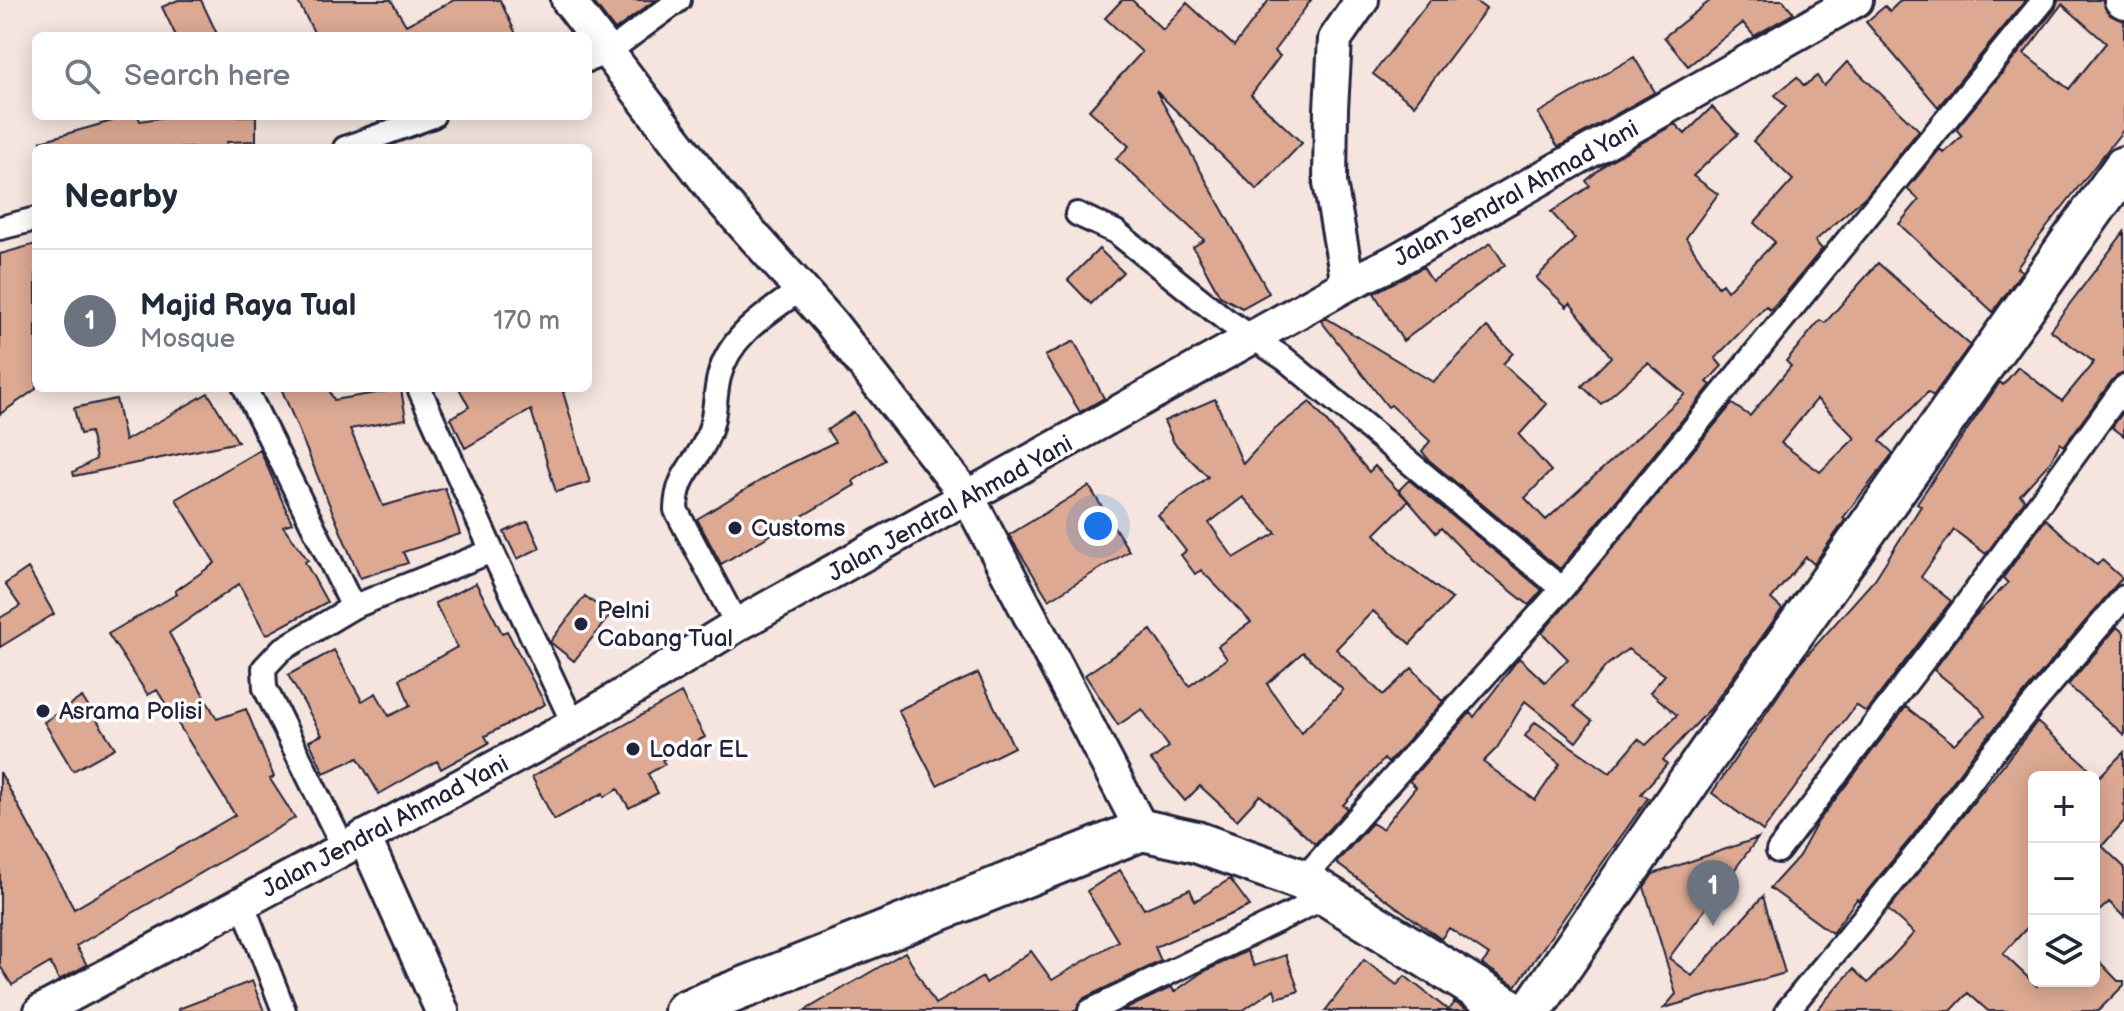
<!DOCTYPE html>
<meta charset="utf-8">
<style>
body{margin:0;font-family:"Balsamiq Sans",sans-serif;background:#f2f2f3;color:#1f2937}
.controls{position:absolute;right:24px;bottom:24px;display:grid;overflow:hidden;border-radius:12px;box-shadow:0 4px 20px #0003}
.controls button{width:72px;height:72px;display:grid;place-items:center;padding:0;border:0;border-bottom:2px solid #e0e1e3;background:#fff;color:#1f2937;font:40px sans-serif}
.you{position:absolute;left:1098px;top:526px;width:28px;height:28px;margin:-20px;border:6px solid #fff;border-radius:50%;background:#1a73e8;box-shadow:0 0 0 12px #1a73e833}
.badge{display:grid;place-items:center;width:52px;height:52px;border-radius:50%;background:#22223b;color:#fff;font-size:26px;font-weight:700}
.pin{position:absolute;translate:-50% -66px;filter:drop-shadow(0 2px 4px #0008)}
.pin::after{content:'';position:absolute;top:42px;width:28px;height:24px;background:inherit;clip-path:polygon(0 0,100% 0,50% 100%)}
.list{margin:0;padding:0;list-style:none}
h2{display:flex;justify-content:space-between;align-items:center;height:104px;margin:0;padding:0 32px;font-size:34px}
h2 small{font-size:26px;font-weight:400;color:#747a83}
.list li{display:grid;grid-template-columns:52px 1fr auto;gap:24px;align-items:center;box-sizing:border-box;height:144px;padding:0 32px;border-top:2px solid #e0e1e3}
.list b{display:block;font-size:30px;white-space:nowrap}
.list p{margin:0;font-size:26px;white-space:nowrap;color:#747a83}
.list em{font-size:26px;font-style:normal;color:#747a83}
.icon{flex:none;width:44px;height:44px;fill:none;stroke:currentColor;stroke-width:2;stroke-linecap:round;stroke-linejoin:round}
.map{position:relative;flex:none;width:2124px;height:1011px;overflow:hidden}
.search{position:absolute;background:#fff;box-shadow:0 4px 20px #0003;left:32px;top:32px;width:560px;height:88px;display:flex;align-items:center;gap:20px;box-sizing:border-box;padding:0 28px;border-radius:12px;color:#747a83;font-size:30px}
.panel{position:absolute;background:#fff;box-shadow:0 4px 20px #0003;left:32px;top:144px;width:560px;height:248px;border-radius:12px}
.map>svg:first-child{display:block}
</style>
<div class="map">
<svg width="2124" height="1011" viewBox="0 0 2124 1011">
<rect width="100%" height="100%" fill="#f5e5de"/>
<filter id="ink" filterUnits="userSpaceOnUse"><feTurbulence type="fractalNoise" baseFrequency=".0125" numOctaves="2"/><feDisplacementMap in="SourceGraphic" scale="16" xChannelSelector="R" yChannelSelector="G"/><feConvolveMatrix kernelMatrix="1 2 1 2 8 2 1 2 1" color-interpolation-filters="sRGB"/></filter>
<g filter="url(#ink)">
<path fill="#dda992" stroke="#22223b" stroke-width="2" fill-rule="evenodd" d="M 178,0 L 201,0 L 218,36 L 176,36 L 162,7 Z
M 297,0 L 391,0 L 406,25 L 454,0 L 500,0 L 517,36 L 316,36 Z
M 592,0 L 655,0 L 615,30 Z
M 1122,0 L 1132,0 L 1163,30 L 1187,3 L 1234,46 L 1269,0 L 1311,0 L 1274,51 L 1280,56 L 1251,95 L 1302,143 L 1257,190 L 1156,91 L 1269,293 L 1242,308 L 1220,296 L 1193,247 L 1204,240 L 1116,159 L 1129,146 L 1089,110 L 1142,52 L 1105,18 Z
M 1430,0 L 1474,0 L 1486,9 L 1414,105 L 1373,74 Z
M 1711,0 L 1783,0 L 1794,13 L 1754,36 L 1743,23 L 1688,66 L 1664,37 Z
M 1901,0 L 2026,0 L 1938,107 L 1866,22 L 1885,6 L 1890,11 Z
M 2058,0 L 2102,0 L 2110,15 L 2124,21 L 2124,129 L 2036,241 L 2017,268 L 2022,271 L 1993,312 L 1899,224 L 1919,200 L 1907,189 L 1940,149 L 1944,153 L 1962,136 L 1956,129 L 2055,9 ZM 2062,4 L 2106,43 L 2069,89 L 2024,54 Z
M 1634,57 L 1655,92 L 1558,147 L 1538,113 Z
M 1847,62 L 1919,130 L 1867,195 L 1815,241 L 1822,249 L 1786,293 L 1770,310 L 1766,306 L 1715,358 L 1722,366 L 1707,382 L 1711,385 L 1560,569 L 1429,460 L 1422,451 L 1430,441 L 1391,405 L 1388,407 L 1321,321 L 1326,318 L 1433,382 L 1487,327 L 1513,353 L 1503,364 L 1547,404 L 1519,435 L 1551,471 L 1525,498 L 1546,520 L 1685,394 L 1648,363 L 1601,404 L 1582,386 L 1611,357 L 1570,303 L 1567,307 L 1536,278 L 1575,239 L 1551,212 L 1590,186 L 1586,181 L 1608,162 L 1675,124 L 1685,134 L 1712,107 L 1738,134 L 1693,176 L 1718,194 L 1686,238 L 1718,287 L 1722,284 L 1727,291 L 1775,242 L 1754,223 L 1793,180 L 1753,141 L 1786,107 L 1775,95 L 1797,77 L 1804,86 L 1817,76 L 1824,86 Z
M 111,116 L 138,116 L 140,121 L 173,116 L 256,116 L 256,141 L 227,142 L 227,148 L 42,148 L 41,141 L 112,121 Z
M 2124,232 L 2124,373 L 2113,379 L 2064,446 L 2060,443 L 2051,461 L 2020,495 L 2025,500 L 1986,554 L 1954,530 L 1921,577 L 1951,601 L 1866,712 L 1856,705 L 1763,831 L 1712,793 L 1800,663 L 1875,579 L 1921,506 L 1917,503 L 2000,382 L 2003,385 L 2018,367 L 2062,401 L 2094,362 L 2050,330 Z
M 1491,243 L 1505,265 L 1403,341 L 1374,293 L 1423,267 L 1432,281 Z
M 36,244 L 36,389 L 0,414 L 0,254 Z
M 1099,249 L 1123,272 L 1091,304 L 1068,280 Z
M 1878,263 L 1970,345 L 1933,396 L 1928,392 L 1880,441 L 1893,453 L 1843,518 L 1845,520 L 1814,564 L 1806,557 L 1771,599 L 1782,609 L 1710,709 L 1663,760 L 1667,764 L 1641,794 L 1648,798 L 1516,986 L 1482,964 L 1489,955 L 1449,928 L 1441,939 L 1336,863 L 1372,823 L 1382,829 L 1416,787 L 1409,781 L 1470,713 L 1474,717 L 1519,658 L 1545,682 L 1568,659 L 1542,633 L 1732,404 L 1750,416 L 1791,366 L 1786,361 L 1820,320 L 1825,323 ZM 1817,399 L 1855,438 L 1820,472 L 1781,443 ZM 1628,649 L 1665,675 L 1650,692 L 1677,715 L 1646,745 L 1638,739 L 1610,773 L 1535,722 L 1525,736 L 1560,764 L 1535,800 L 1483,762 L 1497,748 L 1525,701 L 1576,742 L 1592,721 L 1574,706 L 1606,666 Z
M 1074,341 L 1104,398 L 1080,412 L 1045,356 Z
M 281,388 L 328,388 L 334,400 L 401,389 L 406,419 L 350,429 L 383,506 L 445,488 L 460,534 L 403,552 L 408,563 L 360,578 Z
M 459,388 L 571,388 L 563,392 L 590,482 L 556,492 L 531,410 L 465,448 L 451,418 L 469,407 Z
M 208,393 L 238,442 L 74,476 L 73,472 L 96,459 L 90,432 L 80,434 L 74,408 L 116,399 L 125,441 Z
M 1215,399 L 1243,464 L 1275,429 L 1310,402 L 1369,472 L 1375,466 L 1408,501 L 1375,534 L 1394,555 L 1452,599 L 1410,644 L 1373,611 L 1336,649 L 1383,695 L 1412,668 L 1442,701 L 1450,694 L 1388,763 L 1384,759 L 1343,805 L 1348,808 L 1315,844 L 1260,795 L 1237,820 L 1200,786 L 1185,801 L 1151,760 L 1169,747 L 1142,709 L 1118,725 L 1085,675 L 1151,630 L 1189,686 L 1227,659 L 1218,646 L 1251,622 L 1201,570 L 1195,574 L 1181,555 L 1186,551 L 1158,515 L 1208,477 L 1174,443 L 1164,421 ZM 1243,497 L 1276,533 L 1234,558 L 1209,523 ZM 1303,652 L 1343,690 L 1301,733 L 1267,684 Z
M 2124,411 L 2124,436 L 2112,427 Z
M 854,412 L 885,460 L 853,481 L 855,485 L 721,564 L 697,519 L 781,468 L 835,442 L 827,430 Z
M 260,450 L 292,523 L 283,526 L 308,560 L 305,562 L 327,602 L 266,635 L 239,584 L 169,633 L 217,719 L 246,709 L 274,777 L 270,779 L 295,818 L 76,946 L 87,965 L 59,980 L 50,963 L 12,985 L 0,966 L 0,772 L 74,909 L 235,815 L 157,690 L 148,695 L 108,634 L 177,594 L 175,591 L 215,563 L 176,499 Z
M 1409,480 L 1542,590 L 1529,605 L 1472,560 L 1441,528 L 1436,533 L 1399,490 Z
M 1089,486 L 1129,551 L 1049,600 L 1009,535 Z
M 2046,519 L 2097,565 L 2102,560 L 2122,578 L 1977,749 L 1911,838 L 1859,901 L 1857,899 L 1832,933 L 1770,888 L 1799,856 L 1817,823 L 1906,707 L 1954,744 L 1985,716 L 1978,706 L 1934,670 L 1974,617 L 2008,583 L 2003,578 Z
M 528,521 L 540,548 L 517,559 L 504,532 Z
M 28,568 L 54,614 L 0,647 L 0,618 L 20,606 L 5,584 Z
M 476,583 L 502,633 L 507,631 L 545,704 L 485,736 L 489,743 L 441,769 L 437,761 L 379,794 L 358,758 L 324,773 L 309,741 L 322,735 L 288,675 L 334,650 L 362,701 L 376,693 L 389,716 L 410,706 L 400,679 L 457,647 L 435,603 Z
M 585,596 L 610,615 L 574,661 L 550,642 Z
M 2117,627 L 2124,633 L 2124,735 L 2068,685 Z
M 978,673 L 1014,747 L 937,785 L 898,710 Z
M 681,693 L 705,737 L 662,760 L 665,764 L 648,774 L 658,793 L 629,808 L 618,789 L 604,797 L 603,793 L 554,820 L 532,777 Z
M 82,697 L 115,748 L 73,771 L 44,722 Z
M 2037,722 L 2099,777 L 2124,752 L 2124,821 L 2102,846 L 2124,867 L 2124,917 L 2109,902 L 2094,916 L 2094,781 L 2098,777 L 2034,777 L 2034,920 L 2003,954 L 2037,986 L 2042,981 L 2094,981 L 2094,956 L 2118,981 L 2124,981 L 2124,985 L 2098,1011 L 1988,1011 L 1968,993 L 1951,1011 L 1816,1011 L 1853,969 L 1868,983 L 1914,933 L 1888,910 Z
M 1758,838 L 1669,958 L 1692,976 L 1763,896 L 1785,973 L 1664,1008 L 1676,994 L 1644,887 L 1653,874 Z
M 1120,870 L 1144,909 L 1190,889 L 1195,901 L 1230,879 L 1250,906 L 1155,947 L 1161,961 L 1084,998 L 1076,1011 L 804,1011 L 905,952 L 935,1004 L 983,977 L 986,983 L 1031,951 L 1052,980 L 1118,941 L 1087,891 Z
M 1247,951 L 1254,966 L 1286,955 L 1299,991 L 1277,998 L 1274,989 L 1242,1011 L 1122,1011 L 1172,987 L 1174,992 L 1201,973 Z
M 1364,960 L 1397,985 L 1405,976 L 1448,1010 L 1454,1002 L 1469,1011 L 1325,1011 Z
M 252,981 L 264,1011 L 179,1011 L 178,1009 Z"/>
<g fill="none" stroke-linecap="round" stroke-linejoin="round">
<g stroke="#22223b" stroke-width="28">
<path id="street" d="M 588,60 L 607,53 L 679,0
M 345,148 L 433,116
M 1077,214 L 1116,232 L 1226,320 L 1285,359 L 1562,589
M 0,228 L 36,219
M 245,388 L 353,607
M 419,388 L 492,551
M 737,625 L 676,510 C 677,473 694,468 707,438 C 716,419 714,397 719,377 C 729,335 768,313 801,289
M 343,847 L 265,688 L 264,668 L 281,650 L 353,607 L 492,551 L 574,725
M 1778,851 L 1962,610 L 2124,387
M 1302,880 L 1562,589 L 2044,0
M 242,902 L 284,1011
M 1090,1011 L 1328,896
M 1787,1011 L 1922,847 L 1988,758 L 2124,597"/>
</g>
<g stroke="#22223b" stroke-width="38">
<path id="secondary" d="M 568,0 L 718,196 L 831,323 L 969,499 L 1142,830
M 2121,0 L 2124,2
M 1348,284 L 1330,183 L 1331,109 L 1335,39 L 1362,0
M 364,837 L 442,1011
M 41,1011 L 574,725 L 737,625 L 1348,284 L 1392,263 L 1856,0"/>
</g>
<g stroke="#22223b" stroke-width="46">
<path id="highway" d="M 685,1011 L 1142,830 L 1196,842 L 1302,880 L 1513,1011
M 1531,1011 L 1721,735 L 2124,167"/>
</g>
<use href="#street" stroke="#fff" stroke-width="22"/>
<use href="#secondary" stroke="#fff" stroke-width="32"/>
<use href="#highway" stroke="#fff" stroke-width="40"/>
</g>
</g>
<g fill="#22223b" stroke="#fff" stroke-width="3">
<circle cx="735" cy="528" r="8"/>
<circle cx="581" cy="624" r="8"/>
<circle cx="43" cy="711" r="8"/>
<circle cx="633" cy="749" r="8"/>
</g>
<g text-anchor="middle" stroke-width="7" stroke-linejoin="round" paint-order="stroke">
<g font-size="24" fill="#22223b" stroke="#fff">
<text transform="translate(1516 193) rotate(-29)" y="8">Jalan Jendral Ahmad Yani</text>
<text transform="translate(950 508) rotate(-29)" y="8">Jalan Jendral Ahmad Yani</text>
<text transform="translate(385 826) rotate(-28)" y="8">Jalan Jendral Ahmad Yani</text>
</g>
<g font-size="24" fill="#22223b" stroke="#fff" text-anchor="start">
<text x="751" y="536">Customs</text>
<text x="597" y="618">Pelni<tspan x="597" dy="28">Cabang Tual</tspan></text>
<text x="59" y="719">Asrama Polisi</text>
<text x="649" y="757">Lodar EL</text>
</g>
</g>
</svg>
<div class="controls">
<button>+</button>
<button>−</button>
<button><svg class="icon" aria-label="layers" viewBox="0 0 24 24"><path d="M12 4l9 5-9 5-9-5zM3 14l9 5 9-5"/></svg></button>
</div>
<div class="you"></div>
<div class="pin badge" style="left:1713px;top:926px;background:#6b7280">1</div>
<div class="search"><svg class="icon" aria-label="search" viewBox="0 0 24 24"><circle cx="10" cy="10" r="6"/><path d="M15 15l6 6"/></svg>Search here</div>
<section class="panel">
<h2>Nearby<small></small></h2>
<ul class="list">
<li><span class="badge" style="background:#6b7280">1</span><div><b>Majid Raya Tual</b><p>Mosque</p></div><em>170 m</em></li>
</ul>
</section>
</div>
